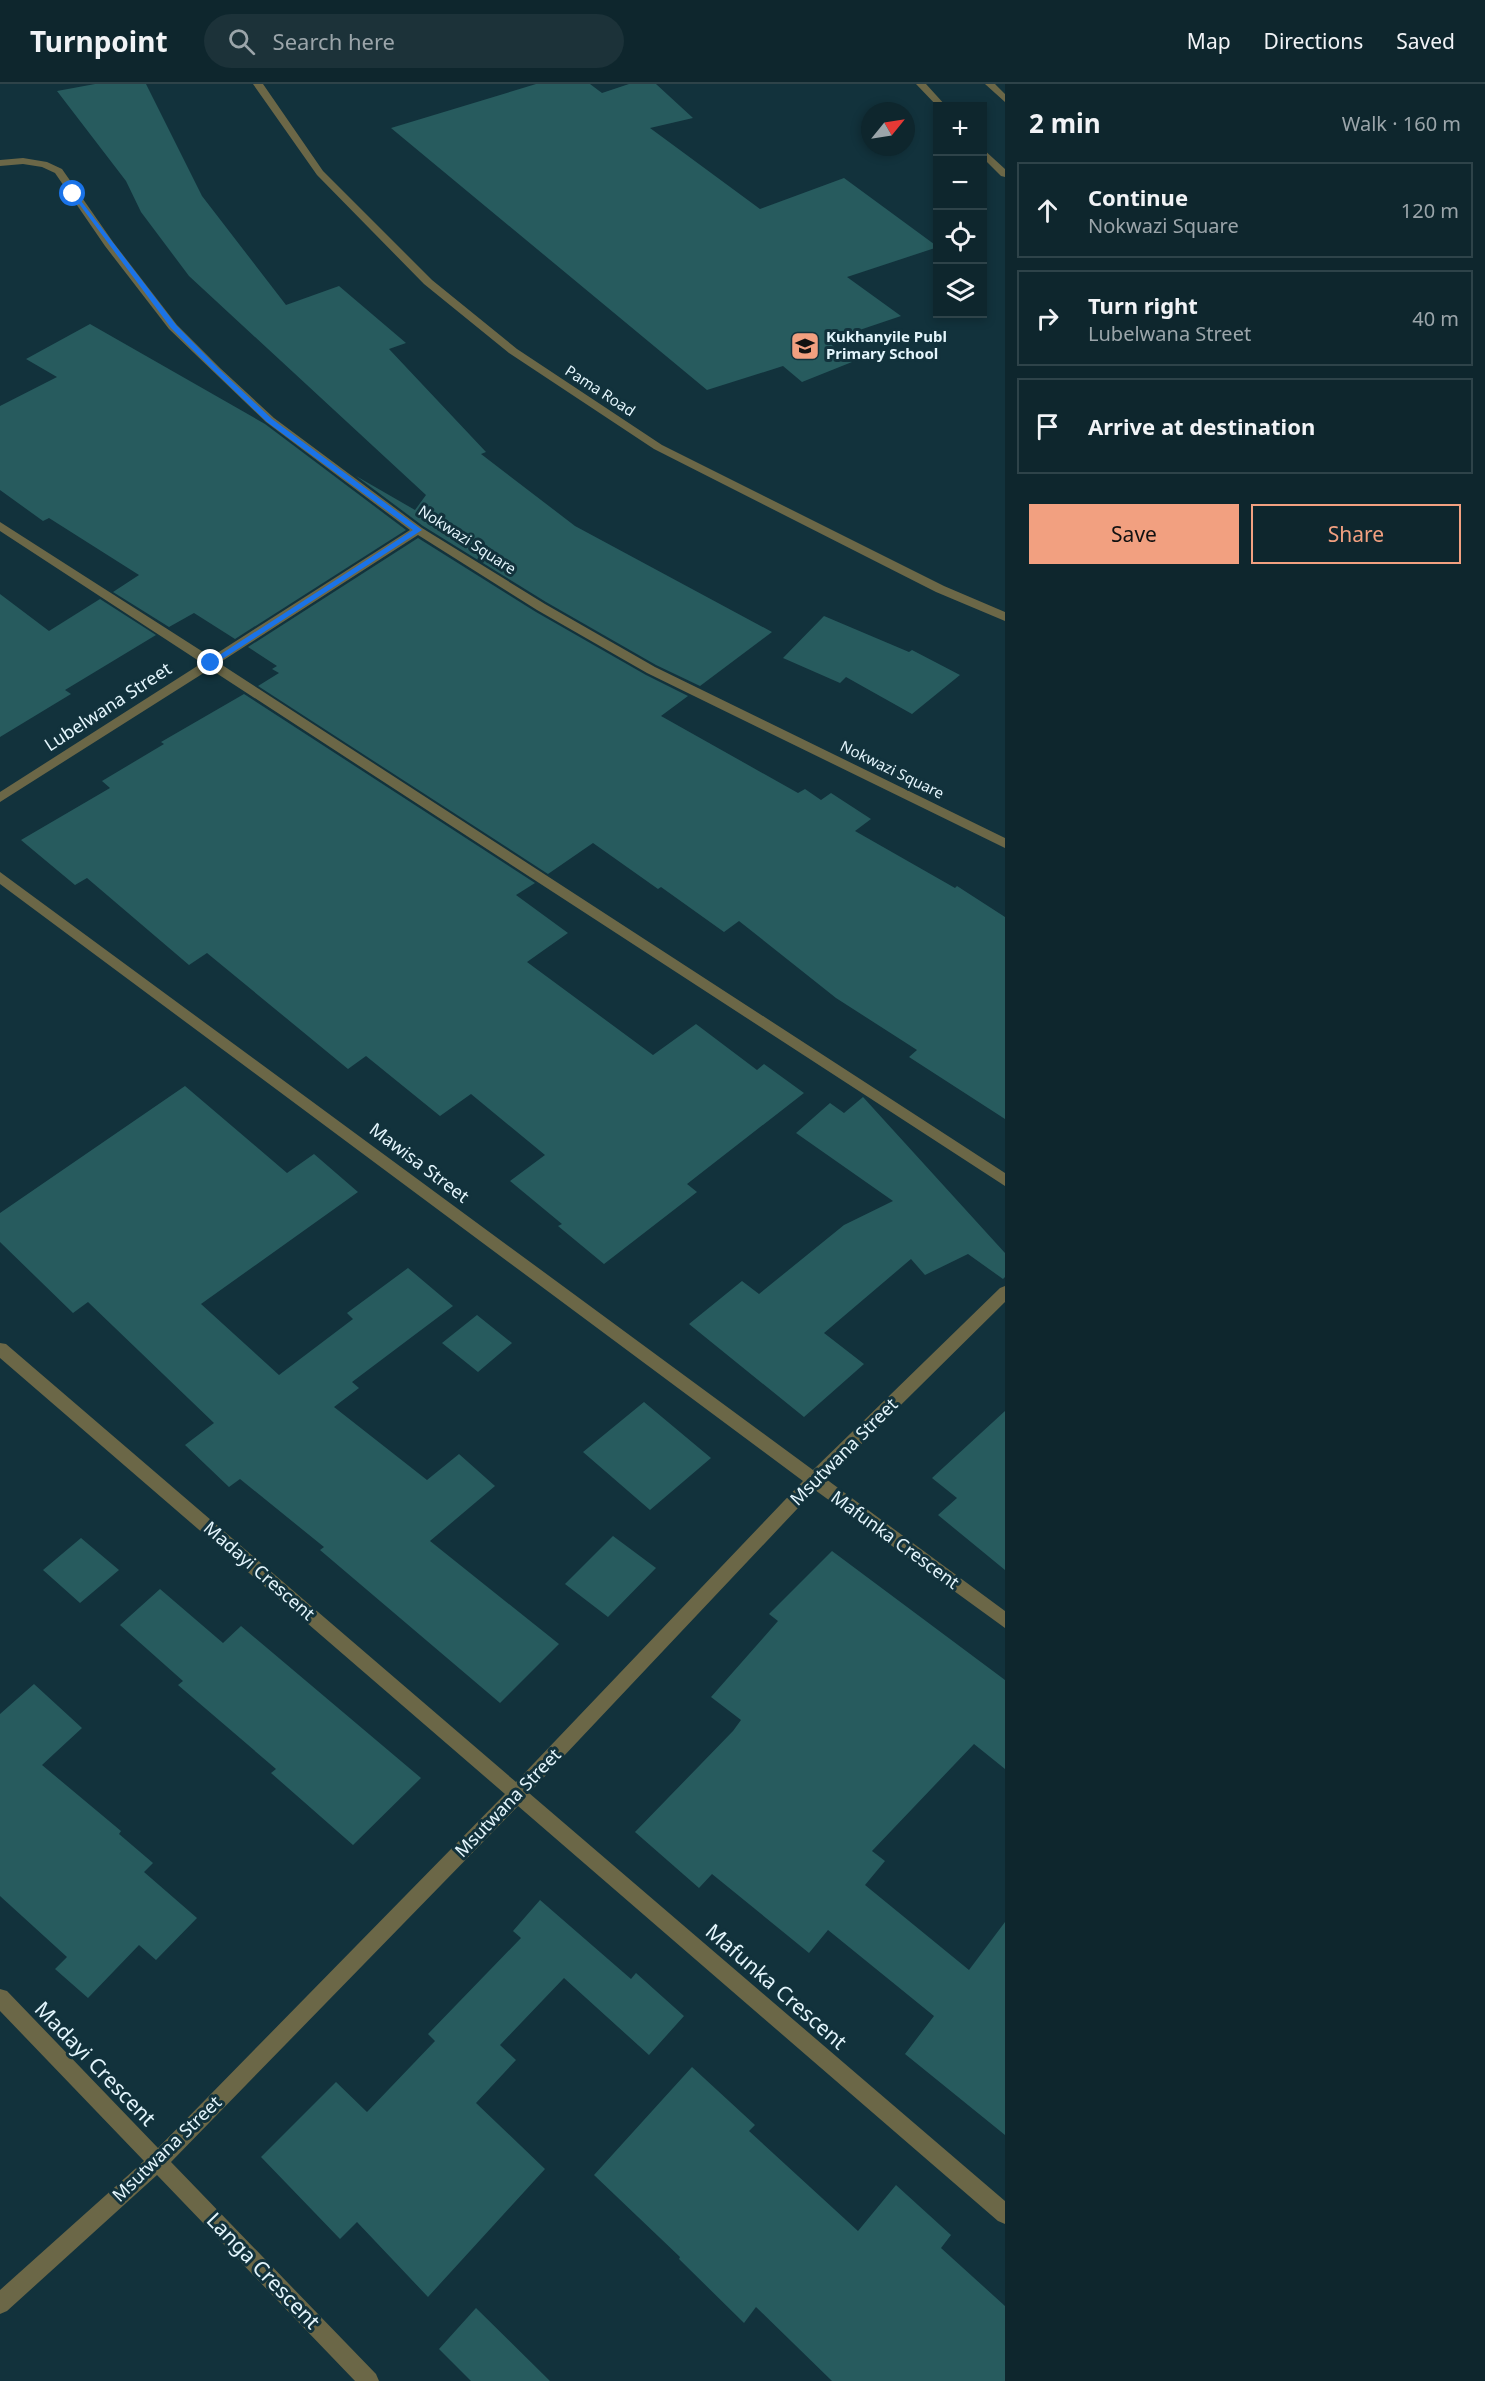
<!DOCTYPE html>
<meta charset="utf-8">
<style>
body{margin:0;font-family:"Noto Sans",sans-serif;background:#1c3239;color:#f1f3f6}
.controls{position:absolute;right:18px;top:18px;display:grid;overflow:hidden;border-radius:0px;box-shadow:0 3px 9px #0003}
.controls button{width:54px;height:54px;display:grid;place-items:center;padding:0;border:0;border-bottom:2px solid #2e4349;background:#0e262d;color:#f1f3f6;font:30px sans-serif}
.compass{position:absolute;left:861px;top:18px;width:54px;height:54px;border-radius:50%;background:#0e262d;box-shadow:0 3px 9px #0003;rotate:60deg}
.stop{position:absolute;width:18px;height:18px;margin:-14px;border:4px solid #1a73e8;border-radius:50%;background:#fff}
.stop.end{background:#1a73e8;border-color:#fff;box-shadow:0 2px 6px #0008}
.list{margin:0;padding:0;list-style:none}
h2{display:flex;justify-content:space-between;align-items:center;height:78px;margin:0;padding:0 24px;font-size:26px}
h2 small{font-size:20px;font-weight:400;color:#9ba5aa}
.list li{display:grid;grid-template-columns:39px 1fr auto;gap:18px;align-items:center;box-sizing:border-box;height:96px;margin:0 12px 12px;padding:0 12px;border:2px solid #2e4349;border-radius:0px}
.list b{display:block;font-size:22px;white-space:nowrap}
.list p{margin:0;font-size:20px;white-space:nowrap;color:#9ba5aa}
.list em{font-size:20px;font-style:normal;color:#9ba5aa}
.actions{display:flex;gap:12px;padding:18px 24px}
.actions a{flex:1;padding:14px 0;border:2px solid #f2a080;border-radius:0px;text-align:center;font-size:21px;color:#f2a080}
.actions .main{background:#f2a080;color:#111}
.icon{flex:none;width:33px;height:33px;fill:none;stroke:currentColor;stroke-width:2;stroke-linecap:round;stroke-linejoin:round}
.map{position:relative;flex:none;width:1005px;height:2297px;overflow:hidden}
header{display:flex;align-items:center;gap:36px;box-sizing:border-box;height:84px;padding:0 30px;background:#0e262d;border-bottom:2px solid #2e4349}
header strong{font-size:28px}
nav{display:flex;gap:33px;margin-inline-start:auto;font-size:21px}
.search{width:420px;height:54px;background:#1c3239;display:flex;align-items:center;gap:15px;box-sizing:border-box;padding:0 21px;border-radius:33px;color:#9ba5aa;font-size:22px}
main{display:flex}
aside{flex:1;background:#0e262d}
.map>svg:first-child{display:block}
</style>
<header>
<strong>Turnpoint</strong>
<div class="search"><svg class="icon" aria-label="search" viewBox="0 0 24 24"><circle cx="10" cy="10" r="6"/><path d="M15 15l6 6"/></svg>Search here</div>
<nav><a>Map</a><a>Directions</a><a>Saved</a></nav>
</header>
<main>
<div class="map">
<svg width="1005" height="2297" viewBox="0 0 1005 2297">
<rect width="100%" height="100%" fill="#12323c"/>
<path fill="#275b5e" d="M 95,0 L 146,0 L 202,112 L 286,221 L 339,202 L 406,259 L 389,265 L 486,368 L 481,370 L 575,442 L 772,548 L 700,602 L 656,581 L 546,518 L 423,442 L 356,392 L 415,426 L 426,411 L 189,192 L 141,128 L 126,97 L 57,7 Z
M 536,0 L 590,0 L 602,9 L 629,0 L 656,0 L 693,34 L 650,44 L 760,125 L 844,94 L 938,163 L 847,193 L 901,232 L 827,257 L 852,278 L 802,298 L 783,282 L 707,306 L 391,44 Z
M 90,240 L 265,340 L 406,446 L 235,555 L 194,529 L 169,543 L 113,508 L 139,491 L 49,434 L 43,437 L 0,406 L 0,322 L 57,293 L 26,275 Z
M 418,454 L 536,528 L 646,591 L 688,612 L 661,632 L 798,709 L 805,705 L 821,716 L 831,709 L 871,735 L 855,747 L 955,804 L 957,802 L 1005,833 L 1005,1035 L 909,973 L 917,966 L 836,914 L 739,837 L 724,848 L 661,803 L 658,805 L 593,759 L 548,790 L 258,602 L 279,589 L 272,585 L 277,582 L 248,563 Z
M 0,510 L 49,547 L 100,515 L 156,551 L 65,606 L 71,610 L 0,653 Z
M 824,532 L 909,568 L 912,566 L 960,591 L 912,630 L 846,593 L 840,599 L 783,574 Z
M 244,610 L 535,799 L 516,811 L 568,849 L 527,878 L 653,971 L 696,940 L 757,986 L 764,980 L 804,1009 L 687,1100 L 697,1108 L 604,1180 L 558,1142 L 562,1140 L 510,1097 L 545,1071 L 471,1010 L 440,1032 L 366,972 L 348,985 L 207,869 L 189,881 L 87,794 L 75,801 L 21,756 L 110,704 L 102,697 L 164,660 L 161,658 Z
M 185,1002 L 287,1089 L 314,1070 L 358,1108 L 201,1220 L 279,1291 L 353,1235 L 347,1229 L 408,1184 L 453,1222 L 352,1298 L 359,1304 L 334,1323 L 427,1396 L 459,1370 L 495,1402 L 430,1457 L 559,1560 L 500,1619 L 320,1466 L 324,1463 L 240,1395 L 229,1403 L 185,1361 L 214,1339 L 88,1218 L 73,1229 L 0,1158 L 0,1129 Z
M 863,1013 L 1005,1169 L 1005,1193 L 1003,1195 L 968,1170 L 925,1191 L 911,1175 L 824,1249 L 864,1280 L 804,1333 L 689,1240 L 742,1197 L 759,1210 L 844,1141 L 893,1117 L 796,1049 L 830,1019 L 844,1029 Z
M 477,1231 L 512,1259 L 478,1288 L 442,1259 Z
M 644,1318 L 711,1374 L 650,1426 L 583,1368 Z
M 1005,1327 L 1005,1486 L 938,1431 L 957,1414 L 932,1394 Z
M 613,1452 L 656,1484 L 608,1533 L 565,1500 Z
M 81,1454 L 119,1486 L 80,1519 L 43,1486 Z
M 832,1467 L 1005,1596 L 1005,1685 L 974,1660 L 872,1767 L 885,1777 L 865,1801 L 969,1886 L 1005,1838 L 1005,2051 L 905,1970 L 934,1932 L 828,1846 L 809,1869 L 712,1790 L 699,1804 L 635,1748 L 733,1647 L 741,1636 L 711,1613 L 778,1537 L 769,1530 Z
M 160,1505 L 223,1559 L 241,1542 L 421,1694 L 353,1761 L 271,1689 L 276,1685 L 178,1601 L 183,1597 L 120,1541 Z
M 34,1600 L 82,1644 L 42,1681 L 121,1747 L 119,1750 L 153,1779 L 144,1788 L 197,1834 L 156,1876 L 139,1861 L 88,1914 L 55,1885 L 67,1873 L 0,1812 L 0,1630 Z
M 540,1816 L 631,1895 L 636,1889 L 684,1932 L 649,1971 L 564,1894 L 500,1961 L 516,1976 L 476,2019 L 545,2085 L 428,2213 L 357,2138 L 340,2155 L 261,2073 L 336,1998 L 367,2028 L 435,1957 L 428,1950 L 521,1854 L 513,1847 Z
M 692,1983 L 755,2041 L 749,2047 L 858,2147 L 896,2101 L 951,2151 L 941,2164 L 1005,2222 L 1005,2297 L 832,2297 L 756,2223 L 744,2239 L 679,2175 L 680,2173 L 594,2091 Z
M 476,2224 L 550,2297 L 471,2297 L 439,2265 Z"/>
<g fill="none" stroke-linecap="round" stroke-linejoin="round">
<path fill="#6b6747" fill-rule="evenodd" d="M 253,0 L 263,0 L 323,87 L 432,196 L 517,265 L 662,361 L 944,502 L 1005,528 L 1005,537 L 936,508 L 654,365 L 509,269 L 424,200 L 317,91 Z
M 916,0 L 926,0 L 946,22 L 938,23 Z
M 985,0 L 995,0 L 1005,10 L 1005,18 Z
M 982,64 L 1005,85 L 1005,93 L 1001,92 L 982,73 Z
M 23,74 L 47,78 L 62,85 L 113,158 L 177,241 L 220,284 L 274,334 L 422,444 L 545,520 L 655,583 L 1005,754 L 1005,764 L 647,589 L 537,526 L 418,451 L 219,579 L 1005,1089 L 1005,1102 L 210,585 L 0,718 L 0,708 L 202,579 L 0,447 L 0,438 L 211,573 L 410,446 L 266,338 L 169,245 L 105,162 L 55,89 L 42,83 L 23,80 L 0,82 L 0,76 Z
M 0,788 L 813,1386 L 1000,1204 L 1005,1202 L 1005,1218 L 826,1395 L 1005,1527 L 1005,1544 L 815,1406 L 529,1709 L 1005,2117 L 1005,2140 L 998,2137 L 518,1722 L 171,2078 L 376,2290 L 379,2297 L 355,2297 L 157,2091 L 7,2227 L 0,2230 L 0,2206 L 144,2077 L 0,1927 L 0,1905 L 7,1907 L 158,2064 L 505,1710 L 0,1274 L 0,1259 L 6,1260 L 516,1698 L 803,1397 L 0,800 Z"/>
</g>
<path fill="#1a73e8" d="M 71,109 L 75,109 L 176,241 L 218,284 L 272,335 L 422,446 L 213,581 L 207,579 L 413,446 L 267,338 L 214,287 L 171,244 Z"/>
<defs>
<g id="school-square" transform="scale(1.5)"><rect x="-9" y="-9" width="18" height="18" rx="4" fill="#f2a080" stroke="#12323c"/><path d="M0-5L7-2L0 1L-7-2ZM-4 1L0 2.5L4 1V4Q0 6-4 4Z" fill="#111"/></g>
</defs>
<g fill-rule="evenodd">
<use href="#school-square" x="805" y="262"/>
</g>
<g text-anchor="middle" stroke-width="6" stroke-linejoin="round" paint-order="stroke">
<g font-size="15" font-weight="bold" fill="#e3f5fc" stroke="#12323c" text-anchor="start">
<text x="826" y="258">Kukhanyile Publ<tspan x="826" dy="17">Primary School</tspan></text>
</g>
<g font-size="15" fill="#e3f5fc" stroke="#12323c">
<text transform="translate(600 307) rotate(33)" y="5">Pama Road</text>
<text transform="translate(467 456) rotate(33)" y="5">Nokwazi Square</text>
<text transform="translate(892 686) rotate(26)" y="5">Nokwazi Square</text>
</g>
<g font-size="18" fill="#e3f5fc" stroke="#12323c">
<text transform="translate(108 623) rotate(-33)" y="6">Lubelwana Street</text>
<text transform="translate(419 1079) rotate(37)" y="6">Mawisa Street</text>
<text transform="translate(844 1368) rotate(-45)" y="6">Msutwana Street</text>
<text transform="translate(895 1456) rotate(36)" y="6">Mafunka Crescent</text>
<text transform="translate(259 1487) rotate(41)" y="6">Madayi Crescent</text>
<text transform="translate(508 1719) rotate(-46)" y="6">Msutwana Street</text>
<text transform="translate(167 2065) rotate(-44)" y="6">Msutwana Street</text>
</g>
<g font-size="21" fill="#e3f5fc" stroke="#12323c">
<text transform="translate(776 1903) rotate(41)" y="7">Mafunka Crescent</text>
<text transform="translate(95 1980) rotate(46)" y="7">Madayi Crescent</text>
<text transform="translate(263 2187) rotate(46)" y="7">Langa Crescent</text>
</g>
</g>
</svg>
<div class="controls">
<button>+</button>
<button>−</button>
<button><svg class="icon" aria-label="locate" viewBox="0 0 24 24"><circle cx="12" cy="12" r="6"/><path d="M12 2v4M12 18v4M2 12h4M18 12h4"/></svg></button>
<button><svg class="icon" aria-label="layers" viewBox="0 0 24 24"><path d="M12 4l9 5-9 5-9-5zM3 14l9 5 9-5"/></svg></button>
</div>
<svg class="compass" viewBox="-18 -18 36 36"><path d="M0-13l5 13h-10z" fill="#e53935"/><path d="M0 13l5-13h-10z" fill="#9ba5aa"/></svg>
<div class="stop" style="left:73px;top:110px"></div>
<div class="stop end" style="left:211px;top:579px"></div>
</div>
<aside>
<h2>2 min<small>Walk · 160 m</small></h2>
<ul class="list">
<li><svg class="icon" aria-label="ahead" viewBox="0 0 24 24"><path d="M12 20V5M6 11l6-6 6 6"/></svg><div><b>Continue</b><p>Nokwazi Square</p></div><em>120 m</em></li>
<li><svg class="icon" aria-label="right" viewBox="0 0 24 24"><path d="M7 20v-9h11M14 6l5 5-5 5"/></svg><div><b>Turn right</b><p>Lubelwana Street</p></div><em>40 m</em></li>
<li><svg class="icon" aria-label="arrive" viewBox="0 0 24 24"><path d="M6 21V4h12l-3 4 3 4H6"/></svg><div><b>Arrive at destination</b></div></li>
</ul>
<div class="actions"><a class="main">Save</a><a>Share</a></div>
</aside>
</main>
